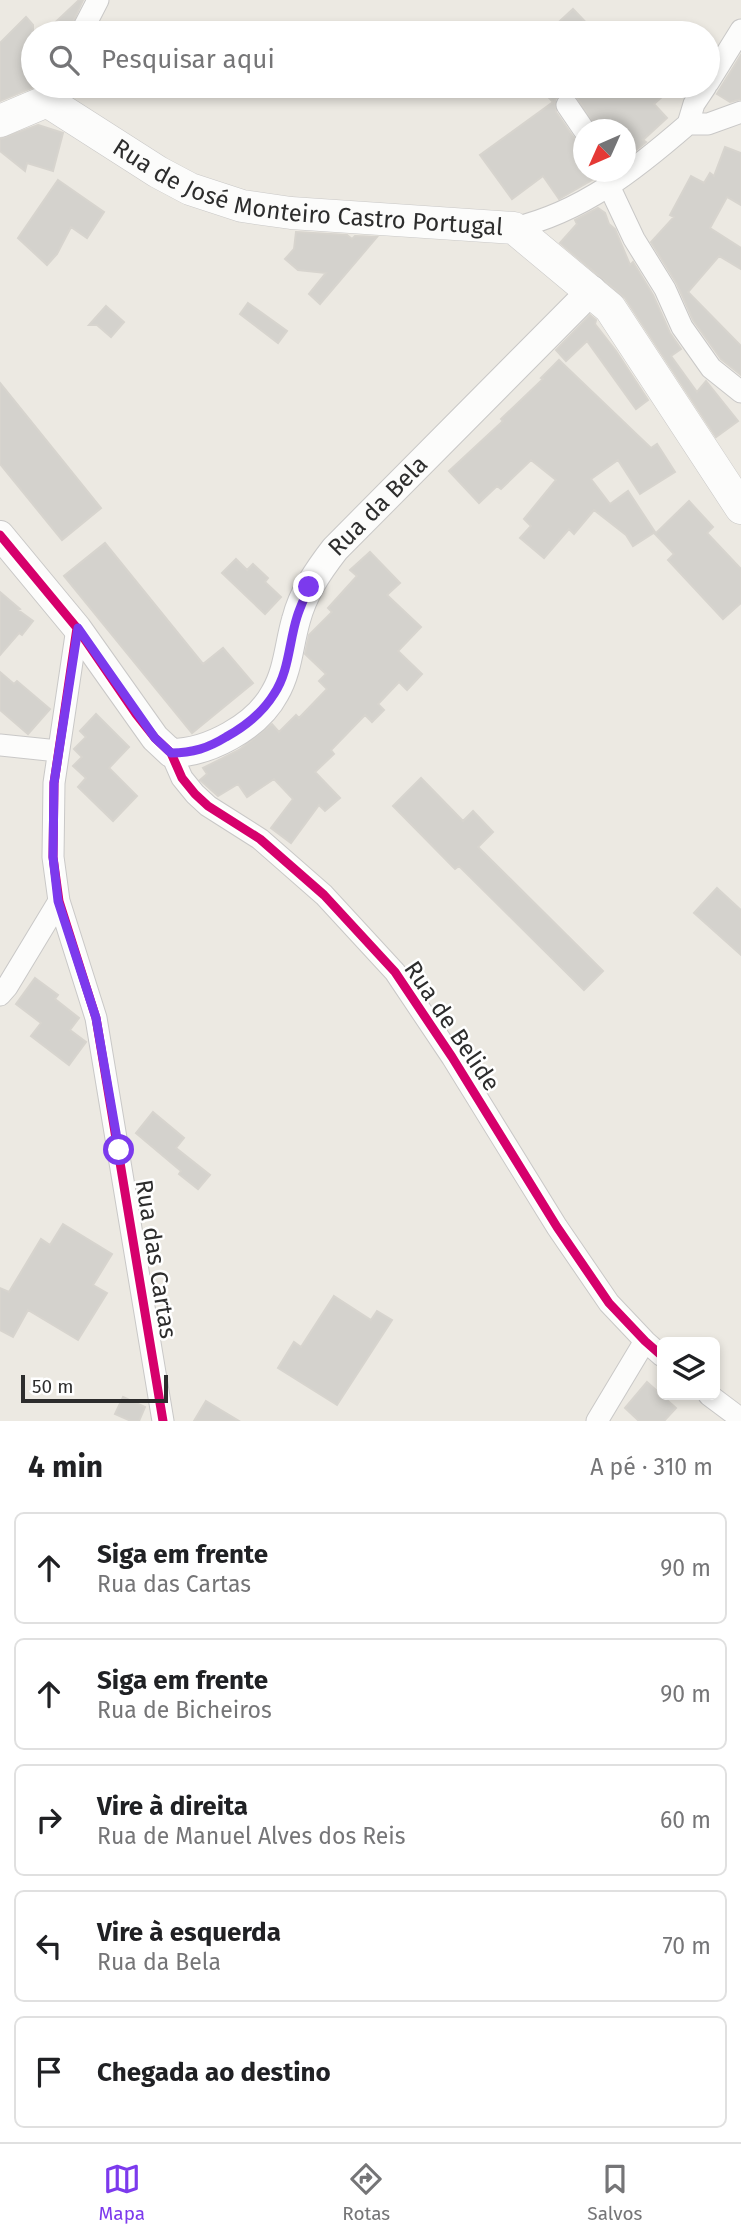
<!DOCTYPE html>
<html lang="pt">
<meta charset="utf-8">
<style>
body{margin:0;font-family:"Fira Sans",sans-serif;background:#f6f6f6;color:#202124}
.controls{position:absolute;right:21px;bottom:21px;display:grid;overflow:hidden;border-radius:10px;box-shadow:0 4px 10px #0003}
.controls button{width:63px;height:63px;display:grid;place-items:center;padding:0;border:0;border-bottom:2px solid #e0e0e0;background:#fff;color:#202124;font:35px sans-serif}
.compass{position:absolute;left:573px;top:119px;width:63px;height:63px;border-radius:50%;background:#fff;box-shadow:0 4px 10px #0003;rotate:225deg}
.scale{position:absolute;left:21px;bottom:18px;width:147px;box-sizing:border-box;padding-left:7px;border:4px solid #2d2d2d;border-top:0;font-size:19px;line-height:24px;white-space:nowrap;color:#2d2d2d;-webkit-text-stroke:5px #fff;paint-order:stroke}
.stop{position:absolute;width:21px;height:21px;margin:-16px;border:5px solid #7c3aed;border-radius:50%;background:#fff}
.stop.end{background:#7c3aed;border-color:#fff;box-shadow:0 2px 7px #0008}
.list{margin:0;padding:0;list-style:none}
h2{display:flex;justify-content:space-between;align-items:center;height:91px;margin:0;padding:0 28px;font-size:30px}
h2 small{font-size:23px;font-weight:400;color:#757577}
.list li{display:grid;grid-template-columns:46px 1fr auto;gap:21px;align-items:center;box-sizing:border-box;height:112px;margin:0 14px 14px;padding:0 14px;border:2px solid #e0e0e0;border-radius:10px}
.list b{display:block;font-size:26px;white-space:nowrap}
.list p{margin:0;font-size:23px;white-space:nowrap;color:#757577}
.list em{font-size:23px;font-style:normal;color:#757577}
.icon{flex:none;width:38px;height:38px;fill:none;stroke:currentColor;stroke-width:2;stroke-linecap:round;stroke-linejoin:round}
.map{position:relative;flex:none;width:741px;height:1421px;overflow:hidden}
.search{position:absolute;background:#fff;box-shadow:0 4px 10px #0003;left:21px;right:21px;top:21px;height:77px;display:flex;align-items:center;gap:18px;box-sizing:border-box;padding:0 24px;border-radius:38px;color:#757577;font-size:26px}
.sheet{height:721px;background:#fff}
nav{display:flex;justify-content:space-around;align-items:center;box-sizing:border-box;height:98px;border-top:2px solid #e0e0e0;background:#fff;font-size:19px;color:#757577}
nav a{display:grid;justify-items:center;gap:4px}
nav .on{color:#7c3aed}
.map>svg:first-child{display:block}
</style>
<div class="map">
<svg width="741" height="1421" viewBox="0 0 741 1421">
<rect width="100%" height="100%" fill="#ece9e2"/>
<path fill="#d4d2cd" stroke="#d7d4ce" stroke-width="2" d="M 79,0 L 83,0 L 68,33 L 44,33 Z
M 573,9 L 596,33 L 547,33 Z
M 26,17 L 33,25 L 33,86 L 36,86 L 0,101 L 0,43 Z
M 741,55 L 741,99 L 730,102 L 717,94 Z
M 538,86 L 674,86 L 654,104 L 667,118 L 643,140 L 646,142 L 626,158 L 626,130 L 597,130 L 577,97 L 567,92 L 559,95 L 555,100 L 556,112 L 574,138 L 584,143 L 584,172 L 606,172 L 559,199 L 543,176 L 512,199 L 480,155 L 553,102 Z
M 38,125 L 63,133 L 53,171 L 27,163 L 25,171 L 0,151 L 0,139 Z
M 725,147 L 741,153 L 741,205 L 727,197 L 710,228 L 741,248 L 741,269 L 719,256 L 688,292 L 741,346 L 741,375 L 721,359 L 693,320 L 677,284 L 651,242 L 674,217 L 670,215 L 691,176 L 704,183 L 710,173 L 714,176 Z
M 58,180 L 104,212 L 87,238 L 71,227 L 57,254 L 47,265 L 18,238 Z
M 598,208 L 605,213 L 609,224 L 615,229 L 630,265 L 633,262 L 653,295 L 670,333 L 681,349 L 671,356 L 697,392 L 706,381 L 738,421 L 716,437 L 625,298 L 560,243 L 577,224 L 575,220 Z
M 296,232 L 347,235 L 352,239 L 355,236 L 377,237 L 320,304 L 309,294 L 326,273 L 298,270 L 285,259 L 294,249 Z
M 248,303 L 287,331 L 278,343 L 240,314 Z
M 106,306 L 124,322 L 111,337 L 97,325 L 89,325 Z
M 590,315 L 596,320 L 595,324 L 616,351 L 648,400 L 636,409 L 587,341 L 566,361 L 556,350 Z
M 559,360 L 651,448 L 657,444 L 675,472 L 640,494 L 618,460 L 591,479 L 610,504 L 628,491 L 655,532 L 633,546 L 626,535 L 594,510 L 574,534 L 569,529 L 544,558 L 520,538 L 531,526 L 524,519 L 556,480 L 531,460 L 501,489 L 497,486 L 479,503 L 449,471 L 503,421 L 501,419 L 543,379 L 541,378 Z
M 0,383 L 101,508 L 62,540 L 0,464 Z
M 689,501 L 713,527 L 707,533 L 741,569 L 741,603 L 723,619 L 668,560 L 674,554 L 655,534 Z
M 105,543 L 203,664 L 223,648 L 253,683 L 192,733 L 64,576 Z
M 370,552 L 400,583 L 387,595 L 421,627 L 398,651 L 422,674 L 407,690 L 399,682 L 378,704 L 384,710 L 372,722 L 365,715 L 331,750 L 334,754 L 315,772 L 340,798 L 325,811 L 319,805 L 291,843 L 271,828 L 293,799 L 274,779 L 247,797 L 238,784 L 218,796 L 200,780 L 207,774 L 203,768 L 239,750 L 272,724 L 279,732 L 296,715 L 299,718 L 327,689 L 319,681 L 326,674 L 305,654 L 309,635 L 332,612 L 328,608 L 357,576 L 350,570 Z
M 236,559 L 247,570 L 253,564 L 268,578 L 265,582 L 281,597 L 265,614 L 222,573 Z
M 0,592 L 20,609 L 18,610 L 33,621 L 22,635 L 19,633 L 0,655 Z
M 0,672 L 14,684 L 17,681 L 50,709 L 28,734 L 0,710 Z
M 96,714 L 129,747 L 109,768 L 137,796 L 113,821 L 78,787 L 86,778 L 73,766 L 82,757 L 74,749 L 86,737 L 80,731 Z
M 421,778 L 463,821 L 473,811 L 493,832 L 478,847 L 603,971 L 584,990 L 459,866 L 455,869 L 393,806 Z
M 717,888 L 741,910 L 741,955 L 694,913 Z
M 35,978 L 58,995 L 55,999 L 79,1018 L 70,1030 L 86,1042 L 69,1065 L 31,1036 L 41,1023 L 16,1004 Z
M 153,1112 L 184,1138 L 176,1148 L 210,1175 L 198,1189 L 179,1174 L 181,1171 L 136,1133 Z
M 63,1224 L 112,1254 L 93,1285 L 107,1293 L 78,1340 L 28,1310 L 13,1337 L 0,1330 L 0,1288 L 9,1292 L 41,1239 L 50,1245 Z
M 334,1296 L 371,1320 L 377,1311 L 392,1320 L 337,1405 L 278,1368 L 294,1342 L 301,1347 Z
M 647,1382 L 676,1408 L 664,1421 L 639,1421 L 625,1408 Z
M 123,1397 L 145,1407 L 139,1421 L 131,1421 L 115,1414 Z
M 206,1401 L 239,1421 L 194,1421 Z"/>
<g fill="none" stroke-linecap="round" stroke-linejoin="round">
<g stroke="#c9c8c7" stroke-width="23">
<path id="minor" d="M 81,33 L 98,0
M 708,83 L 741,30
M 567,105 L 584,130
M 688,124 L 694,104 L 706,86
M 609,186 L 634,239 L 665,289 L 682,327 L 711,368 L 741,392
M 514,228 C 582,212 635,170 688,124 L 708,124 L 741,112
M 77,628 L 54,783 L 53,857 L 59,901 L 96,1018 L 163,1421
M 0,745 L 58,751
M 171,753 L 182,778 L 195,794 L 208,806 L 260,839 L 324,895 L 395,972 L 452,1057 L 557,1227 L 609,1303 L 645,1341 L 662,1356
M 0,995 L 7,987 L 59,901
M 709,1395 L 741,1419
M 597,1421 L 645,1341"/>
</g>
<g stroke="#c9c8c7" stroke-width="30">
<g id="tertiary">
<path id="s1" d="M 0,535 L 77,628 L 155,738 L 171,753 C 208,753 257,727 275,693 C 288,671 289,644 296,620 C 303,593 318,571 335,549 L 592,290"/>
</g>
</g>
<g stroke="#c9c8c7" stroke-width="33">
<g id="secondary">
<path id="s2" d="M 0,121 L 47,101 L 158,172 L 190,189 L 242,206 L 291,213 L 514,228 L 610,308 L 741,508"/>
</g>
</g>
<use href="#minor" stroke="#fcfcfb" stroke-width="21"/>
<use href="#tertiary" stroke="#fcfcfb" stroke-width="28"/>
<use href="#secondary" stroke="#fcfcfb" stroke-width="32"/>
<g stroke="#fff" stroke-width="13">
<path id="cycleway" d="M 0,535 L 77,628 L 136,714 L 155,738 L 171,753 L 182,778 L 195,794 L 208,806 L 260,839 L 324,895 L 395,972 L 452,1057 L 557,1227 L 609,1303 L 645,1341 L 662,1356
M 77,628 L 54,783 L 53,857 L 59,901 L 96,1018 L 163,1421"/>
</g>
<use href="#cycleway" stroke="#d6006c" stroke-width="9"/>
</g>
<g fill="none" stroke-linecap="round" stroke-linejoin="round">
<path stroke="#7c3aed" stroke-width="9" d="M 119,1150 L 96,1018 L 58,901 L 53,857 L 54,783 L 78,628 L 155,738 L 171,753 C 193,753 208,748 226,737 C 244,727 263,712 274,694 C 289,672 289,642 297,617 C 300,607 305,597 309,587"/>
</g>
<g text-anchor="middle" stroke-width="5" stroke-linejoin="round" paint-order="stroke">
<g font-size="24" fill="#2d2d2d" stroke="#fff">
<text dy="8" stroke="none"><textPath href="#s2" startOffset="334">Rua de José Monteiro Castro Portugal</textPath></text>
<text dy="8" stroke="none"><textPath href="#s1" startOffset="621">Rua da Bela</textPath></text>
<text transform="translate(452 1026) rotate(56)" y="8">Rua de Belide</text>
<text transform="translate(156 1259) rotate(81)" y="8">Rua das Cartas</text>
</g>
</g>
</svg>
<div class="controls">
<button><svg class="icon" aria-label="layers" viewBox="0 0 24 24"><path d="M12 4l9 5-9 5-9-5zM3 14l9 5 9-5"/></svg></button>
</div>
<svg class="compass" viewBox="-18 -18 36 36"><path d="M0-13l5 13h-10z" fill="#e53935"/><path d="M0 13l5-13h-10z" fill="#757577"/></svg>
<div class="scale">50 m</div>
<div class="stop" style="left:119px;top:1150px"></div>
<div class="stop end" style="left:309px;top:587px"></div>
<div class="search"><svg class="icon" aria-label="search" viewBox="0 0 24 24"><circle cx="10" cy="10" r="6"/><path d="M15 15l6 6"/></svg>Pesquisar aqui</div>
</div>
<section class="sheet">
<h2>4 min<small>A pé · 310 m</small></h2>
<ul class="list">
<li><svg class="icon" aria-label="ahead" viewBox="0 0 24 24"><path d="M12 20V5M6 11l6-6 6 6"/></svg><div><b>Siga em frente</b><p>Rua das Cartas</p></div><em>90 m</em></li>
<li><svg class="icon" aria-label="ahead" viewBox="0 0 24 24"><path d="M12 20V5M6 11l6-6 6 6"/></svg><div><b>Siga em frente</b><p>Rua de Bicheiros</p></div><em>90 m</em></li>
<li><svg class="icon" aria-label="right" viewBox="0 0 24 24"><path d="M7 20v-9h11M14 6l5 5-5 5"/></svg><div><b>Vire à direita</b><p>Rua de Manuel Alves dos Reis</p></div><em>60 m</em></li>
<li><svg class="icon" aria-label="left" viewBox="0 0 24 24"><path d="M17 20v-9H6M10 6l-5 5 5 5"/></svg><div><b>Vire à esquerda</b><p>Rua da Bela</p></div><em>70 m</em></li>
<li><svg class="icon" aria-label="arrive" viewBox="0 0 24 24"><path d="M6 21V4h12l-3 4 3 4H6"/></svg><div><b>Chegada ao destino</b></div></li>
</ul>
</section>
<nav>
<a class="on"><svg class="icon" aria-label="map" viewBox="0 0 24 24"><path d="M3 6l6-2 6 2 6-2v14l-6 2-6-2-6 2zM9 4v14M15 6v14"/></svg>Mapa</a>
<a><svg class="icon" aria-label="directions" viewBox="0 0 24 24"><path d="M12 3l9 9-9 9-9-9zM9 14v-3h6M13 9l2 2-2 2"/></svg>Rotas</a>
<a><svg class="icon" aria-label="saved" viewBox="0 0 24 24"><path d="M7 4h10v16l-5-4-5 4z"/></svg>Salvos</a>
</nav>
